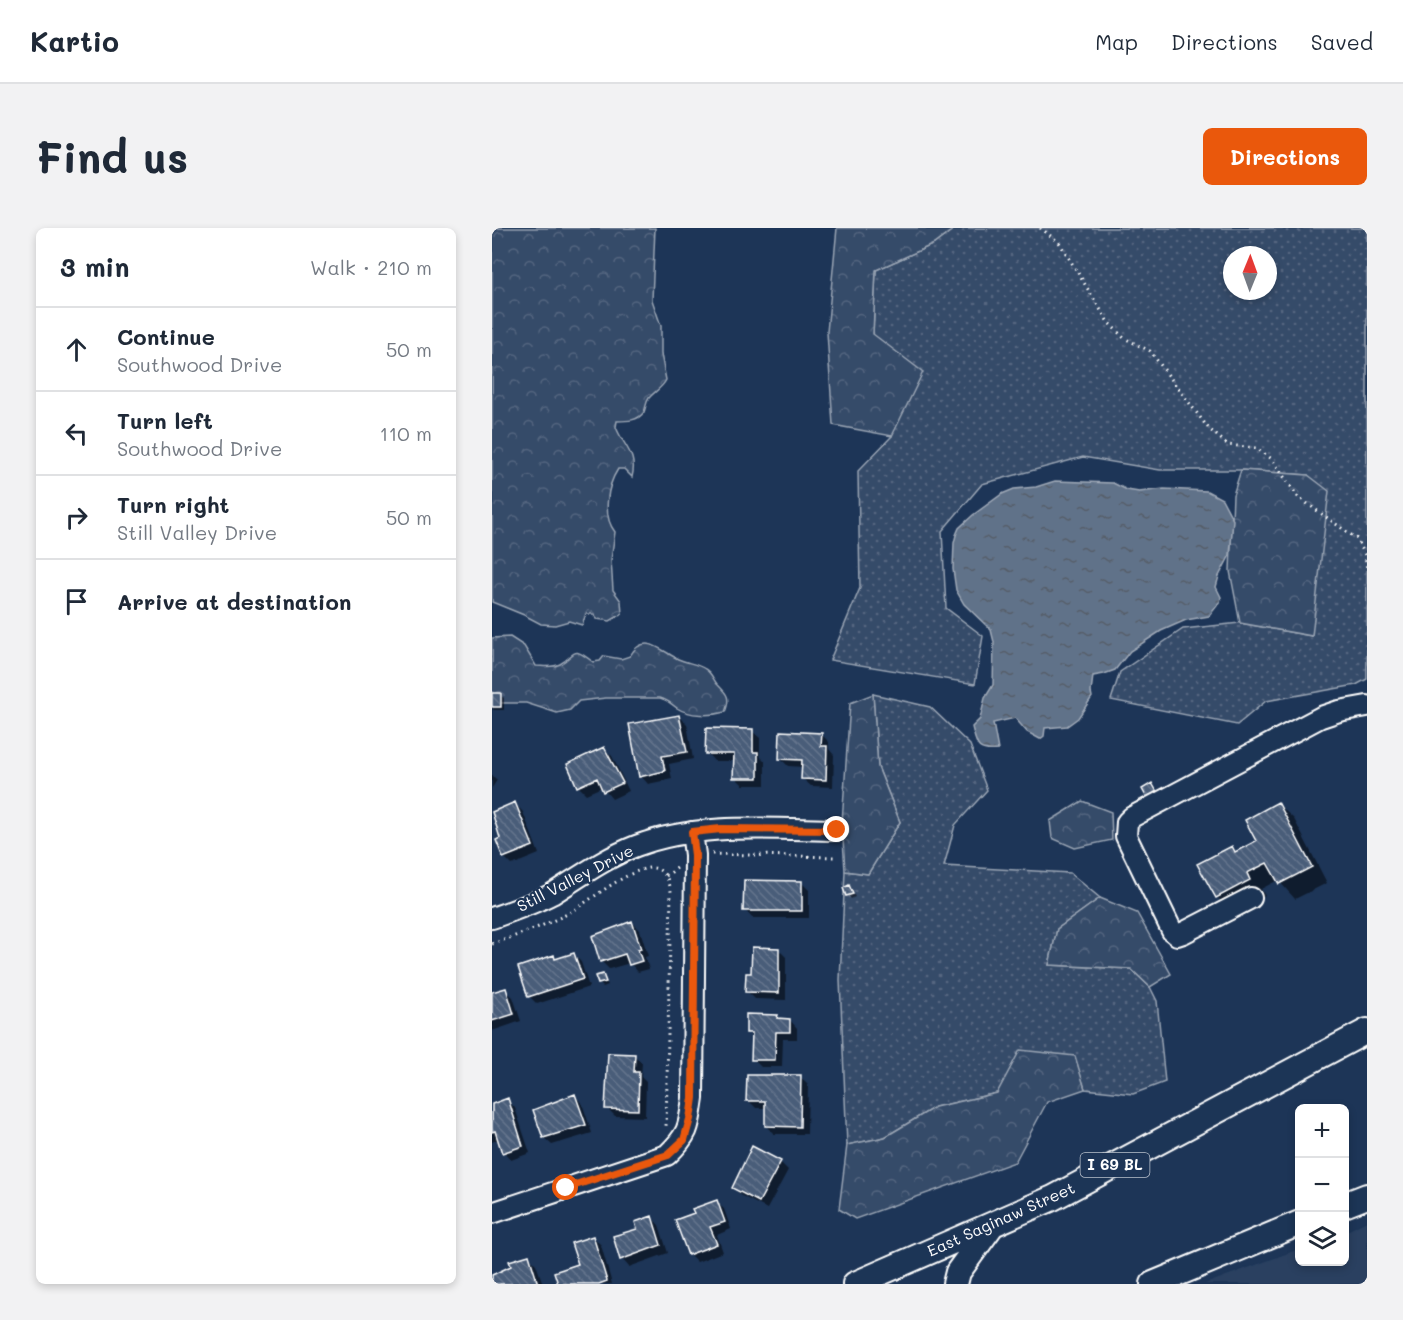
<!DOCTYPE html>
<meta charset="utf-8">
<style>
body{margin:0;font-family:Mali,sans-serif;background:#f2f2f3;color:#1f2937}
.controls{position:absolute;right:18px;bottom:18px;display:grid;overflow:hidden;border-radius:9px;box-shadow:0 3px 9px #0003}
.controls button{width:54px;height:54px;display:grid;place-items:center;padding:0;border:0;border-bottom:2px solid #e0e1e3;background:#fff;color:#1f2937;font:30px sans-serif}
.compass{position:absolute;left:731px;top:18px;width:54px;height:54px;border-radius:50%;background:#fff;box-shadow:0 3px 9px #0003;rotate:1deg}
.stop{position:absolute;width:18px;height:18px;margin:-14px;border:4px solid #ea580c;border-radius:50%;background:#fff}
.stop.end{background:#ea580c;border-color:#fff;box-shadow:0 2px 6px #0008}
.list{margin:0;padding:0;list-style:none}
h2{display:flex;justify-content:space-between;align-items:center;height:78px;margin:0;padding:0 24px;font-size:26px}
h2 small{font-size:20px;font-weight:400;color:#747a83}
.list li{display:grid;grid-template-columns:39px 1fr auto;gap:18px;align-items:center;box-sizing:border-box;height:84px;padding:0 24px;border-top:2px solid #e0e1e3}
.list b{display:block;font-size:22px;white-space:nowrap}
.list p{margin:0;font-size:20px;white-space:nowrap;color:#747a83}
.list em{font-size:20px;font-style:normal;color:#747a83}
.icon{flex:none;width:33px;height:33px;fill:none;stroke:currentColor;stroke-width:2;stroke-linecap:round;stroke-linejoin:round}
.map{position:relative;flex:none;width:875px;height:1056px;overflow:hidden;border-radius:9px}
header{display:flex;align-items:center;gap:36px;box-sizing:border-box;height:84px;padding:0 30px;background:#fff;border-bottom:2px solid #e0e1e3}
header strong{font-size:28px}
nav{display:flex;gap:33px;margin-inline-start:auto;font-size:21px}
.intro{display:flex;align-items:center;justify-content:space-between;box-sizing:border-box;height:144px;padding:0 36px}
h1{margin:0;font-size:42px}
.button{padding:15px 27px;border-radius:9px;background:#ea580c;color:#fff;font-size:21px;font-weight:700}
main{display:flex;gap:36px;padding:0 36px}
aside{flex:1;background:#fff;border-radius:9px;box-shadow:0 3px 9px #0003}
.map>svg:first-child{display:block}
</style>
<header>
<strong>Kartio</strong>
<nav><a>Map</a><a>Directions</a><a>Saved</a></nav>
</header>
<div class="intro"><h1>Find us</h1><a class="button">Directions</a></div>
<main>
<aside>
<h2>3 min<small>Walk · 210 m</small></h2>
<ul class="list">
<li><svg class="icon" aria-label="ahead" viewBox="0 0 24 24"><path d="M12 20V5M6 11l6-6 6 6"/></svg><div><b>Continue</b><p>Southwood Drive</p></div><em>50 m</em></li>
<li><svg class="icon" aria-label="left" viewBox="0 0 24 24"><path d="M17 20v-9H6M10 6l-5 5 5 5"/></svg><div><b>Turn left</b><p>Southwood Drive</p></div><em>110 m</em></li>
<li><svg class="icon" aria-label="right" viewBox="0 0 24 24"><path d="M7 20v-9h11M14 6l5 5-5 5"/></svg><div><b>Turn right</b><p>Still Valley Drive</p></div><em>50 m</em></li>
<li><svg class="icon" aria-label="arrive" viewBox="0 0 24 24"><path d="M6 21V4h12l-3 4 3 4H6"/></svg><div><b>Arrive at destination</b></div></li>
</ul>
</aside>
<div class="map">
<svg width="875" height="1056" viewBox="0 0 875 1056">
<defs>
<pattern id="grass-dots" width="8" height="8" patternUnits="userSpaceOnUse" patternTransform="scale(1.5)"><rect width="8" height="8" fill="#364b69"/><path d="M2 2h.1M6 6h.1" fill="none" stroke="#546680" stroke-width="1.8" stroke-linecap="round"/></pattern>
<pattern id="forest-crowns" width="20" height="18" patternUnits="userSpaceOnUse" patternTransform="scale(1.5)"><rect width="20" height="18" fill="#364b69"/><path d="M2 6a3 3 0 1 1 6 0M12 15a3 3 0 1 1 6 0" fill="none" stroke="#546680"/></pattern>
<pattern id="water-ripples" width="26" height="14" patternUnits="userSpaceOnUse" patternTransform="scale(1.5)"><rect width="26" height="14" fill="#617289"/><path d="M2 4q2-2 4 0t4 0M15 11q2-2 4 0t4 0" fill="none" stroke="#555d67"/></pattern>
<pattern id="building-back-hatch" width="6" height="6" patternUnits="userSpaceOnUse" patternTransform="scale(1.5)"><rect width="6" height="6" fill="#4a5d79"/><path d="M-1 5l2 2M0 0l6 6M5-1l2 2" fill="none" stroke="#65758d"/></pattern>
</defs>
<rect width="100%" height="100%" fill="#1d3557"/>
<filter id="ink" filterUnits="userSpaceOnUse"><feTurbulence type="fractalNoise" baseFrequency=".0167" numOctaves="2"/><feDisplacementMap in="SourceGraphic" scale="12" xChannelSelector="R" yChannelSelector="G"/><feConvolveMatrix kernelMatrix="1 2 1 2 8 2 1 2 1" color-interpolation-filters="sRGB"/></filter>
<g filter="url(#ink)">
<path fill="#2a4161" d="M 875,993 L 875,1056 L 713,1056 L 807,1021 L 808,1034 L 852,1034 L 853,1004 Z"/>
<path fill="url(#grass-dots)" stroke="#9aa5b4" stroke-width="1.5" fill-rule="evenodd" d="M 463,0 L 875,0 L 875,451 L 864,457 L 774,473 L 745,497 L 619,472 L 628,444 L 691,401 L 748,395 L 820,408 L 816,247 L 749,242 L 668,242 L 591,229 L 490,256 L 450,303 L 454,380 L 491,408 L 483,456 L 338,432 L 368,360 L 366,243 L 400,208 L 381,106 L 384,42 L 442,16 ZM 740,27 L 776,27 L 776,63 L 740,63 Z
M 381,466 L 438,479 L 478,517 L 495,562 L 463,597 L 452,638 L 578,645 L 608,670 L 565,701 L 557,737 L 639,741 L 658,759 L 665,773 L 673,854 L 641,866 L 593,861 L 582,828 L 505,865 L 443,879 L 393,909 L 355,917 L 348,752 L 353,643 L 376,646 L 408,594 L 386,539 Z"/>
<path fill="url(#forest-crowns)" stroke="#9aa5b4" stroke-width="1.5" d="M 0,0 L 163,0 L 160,72 L 169,98 L 169,126 L 174,152 C 170,160 163,163 157,170 C 154,174 154,179 152,184 C 146,193 135,193 125,193 L 124,199 C 131,218 146,226 140,249 L 132,241 L 126,241 C 115,258 110,288 123,304 L 119,332 L 121,362 L 129,373 L 130,386 L 118,393 L 105,391 L 101,386 L 94,386 L 90,397 L 77,393 L 63,397 L 49,396 L 32,387 L 0,374 Z
M 345,0 L 463,0 L 442,16 L 384,42 L 381,106 L 431,144 L 400,208 L 341,197 L 335,104 Z
M 749,242 L 816,247 L 837,263 L 820,408 L 748,395 L 738,343 L 741,267 Z
M 18,409 L 32,418 L 44,438 C 51,438 61,440 68,436 C 85,427 78,416 101,434 L 108,433 L 112,428 L 129,431 L 138,428 C 152,403 171,424 186,431 C 195,435 206,436 213,441 C 219,444 221,451 225,456 C 235,466 239,469 233,484 C 219,488 197,488 185,480 C 179,476 176,472 168,470 L 114,470 L 87,473 L 78,482 L 65,485 L 34,475 L 0,475 L 0,410 Z
M 381,466 L 386,539 L 408,594 L 376,646 L 353,643 L 350,595 L 358,475 Z
M 590,573 L 619,584 L 620,612 L 583,620 L 560,610 L 558,593 Z
M 608,670 L 645,685 L 679,746 L 658,759 L 639,741 L 557,737 L 565,701 Z
M 528,822 L 583,828 L 593,861 L 555,874 L 523,934 L 363,991 L 347,981 L 355,917 L 393,909 L 443,879 L 505,865 Z"/>
<path fill="url(#water-ripples)" stroke="#a0aab8" stroke-width="1.5" d="M 563,253 L 621,255 L 635,262 L 647,264 L 672,261 L 715,263 L 730,271 L 741,292 L 738,327 L 727,348 L 724,359 L 729,369 L 728,374 L 717,388 L 694,392 L 669,403 L 638,423 L 623,442 L 612,446 L 601,448 L 599,464 L 600,469 L 586,490 L 575,498 L 553,500 L 552,508 L 548,511 L 535,504 L 523,490 L 501,495 L 506,522 C 484,524 485,518 480,499 L 488,491 L 493,470 L 501,457 L 502,414 L 499,402 L 472,376 L 464,362 L 461,341 L 462,315 L 464,307 L 467,300 L 481,287 L 510,266 L 522,261 L 544,259 Z"/>
<path fill="#0007" d="M 0,467 L 8,467 L 12,470 L 12,482 L 2,482 L 0,480 Z
M 187,488 L 195,496 L 201,531 L 177,536 L 180,551 L 156,556 L 149,548 Z
M 260,503 L 268,510 L 268,528 L 273,533 L 273,557 L 251,557 L 243,549 L 243,533 L 222,533 L 215,525 Z
M 329,506 L 337,514 L 337,521 L 342,527 L 341,559 L 319,558 L 311,551 L 311,539 L 296,538 L 289,531 Z
M 112,521 L 120,528 L 137,563 L 120,571 L 110,559 L 94,566 L 86,558 L 77,537 Z
M 0,547 L 5,552 L 0,560 Z
M 23,576 L 31,584 L 47,626 L 20,637 L 12,629 L 10,611 L 0,585 Z
M 786,576 L 802,591 L 835,655 L 803,671 L 786,652 L 769,661 L 773,668 L 740,685 L 725,669 L 740,620 L 745,625 L 766,614 Z
M 310,655 L 317,662 L 317,690 L 260,690 L 253,682 Z
M 357,659 L 360,663 L 363,669 L 359,671 L 356,667 Z
M 140,694 L 148,702 L 156,728 L 153,729 L 157,741 L 146,744 L 138,735 L 117,741 L 109,733 Z
M 286,721 L 294,729 L 294,772 L 263,771 L 255,763 L 261,746 Z
M 81,726 L 89,734 L 97,759 L 45,776 L 37,768 L 62,729 L 65,732 Z
M 111,747 L 116,757 L 111,759 L 107,755 Z
M 13,762 L 21,769 L 29,793 L 0,803 L 0,766 Z
M 285,788 L 289,792 L 298,792 L 305,800 L 305,811 L 291,811 L 290,839 L 269,839 L 261,831 L 261,810 L 256,804 Z
M 142,827 L 150,835 L 149,849 L 154,854 L 153,889 L 123,888 L 115,880 Z
M 308,849 L 316,857 L 315,906 L 282,906 L 274,898 L 274,880 L 264,880 L 256,872 Z
M 83,868 L 90,875 L 100,905 L 60,917 L 52,910 Z
M 15,872 L 23,880 L 38,925 L 19,932 L 12,924 L 8,911 L 0,914 L 0,877 Z
M 288,934 L 296,942 L 275,981 L 250,968 L 242,960 Z
M 224,974 L 232,981 L 239,1001 L 225,1007 L 231,1024 L 205,1034 L 197,1026 L 204,986 Z
M 160,990 L 167,997 L 176,1025 L 137,1039 L 130,1031 L 147,1002 Z
M 101,1009 L 109,1017 L 120,1056 L 68,1056 L 88,1037 Z
M 36,1029 L 44,1036 L 51,1056 L 0,1056 L 0,1048 Z"/>
<path fill="url(#building-back-hatch)" stroke="#fff" stroke-width="1.5" d="M 0,465 L 9,465 L 9,479 L 0,479 Z
M 187,487 L 195,524 L 170,528 L 173,543 L 147,549 L 137,496 Z
M 214,500 L 261,501 L 261,524 L 266,524 L 266,550 L 241,550 L 242,526 L 213,526 Z
M 288,503 L 330,505 L 329,518 L 335,518 L 334,552 L 309,551 L 310,532 L 287,531 Z
M 112,519 L 131,555 L 111,564 L 105,550 L 85,559 L 75,536 Z
M 660,555 L 665,564 L 655,570 L 650,561 Z
M 23,574 L 41,618 L 11,630 L 4,612 L 8,610 L 0,584 Z
M 786,574 L 820,639 L 787,656 L 775,635 L 755,645 L 758,652 L 724,670 L 705,636 L 740,618 L 743,624 L 764,613 L 753,592 Z
M 252,652 L 310,653 L 310,683 L 251,683 Z
M 357,657 L 361,666 L 354,668 L 351,660 Z
M 140,693 L 149,721 L 146,722 L 150,733 L 137,737 L 133,726 L 108,734 L 100,708 Z
M 260,719 L 287,720 L 287,765 L 253,764 L 254,745 L 259,745 Z
M 82,725 L 91,751 L 36,769 L 26,739 L 62,727 L 63,731 Z
M 111,746 L 114,754 L 106,756 L 103,748 Z
M 14,760 L 22,786 L 0,793 L 0,764 Z
M 254,786 L 286,787 L 285,790 L 298,791 L 298,804 L 284,804 L 283,832 L 259,832 L 260,805 L 254,805 Z
M 116,825 L 143,826 L 142,844 L 147,844 L 146,882 L 113,881 Z
M 255,847 L 309,847 L 308,899 L 273,898 L 273,873 L 254,873 Z
M 83,866 L 94,897 L 51,910 L 41,882 Z
M 16,870 L 31,918 L 10,925 L 3,903 L 0,904 L 0,876 Z
M 260,918 L 289,933 L 267,974 L 240,960 Z
M 225,972 L 233,994 L 218,999 L 225,1016 L 196,1027 L 183,992 L 202,985 L 200,981 Z
M 160,988 L 169,1017 L 128,1032 L 121,1008 L 145,1001 L 143,994 Z
M 101,1008 L 115,1053 L 107,1056 L 66,1056 L 62,1044 L 86,1036 L 79,1015 Z
M 37,1027 L 46,1056 L 0,1056 L 0,1047 L 19,1038 L 17,1033 Z"/>
<g fill="none" stroke-linecap="round" stroke-linejoin="round">
<g stroke="#fff" stroke-width="24">
<path id="minor" d="M 759,670 L 691,705 L 685,707 L 680,703 L 634,608 L 635,594 L 640,589 L 829,489 L 847,483 L 875,478
M 0,690 C 20,683 41,676 60,666 C 87,649 113,630 144,618 C 207,594 278,601 345,602
M 0,985 L 175,927 C 197,906 197,899 201,870 L 203,627 L 200,604"/>
</g>
<g stroke="#fff" stroke-width="28">
<path id="major" d="M 852,977 L 875,968
M 363,1056 L 561,970 L 875,803
M 463,1056 L 466,1044 L 500,997
M 661,1056 L 808,995"/>
</g>
<path stroke="#fff" stroke-width="3" stroke-dasharray="1.5 4.5" stroke-linecap="butt" d="M 548,0 L 567,14 L 616,94 L 632,110 L 658,123 L 717,201 L 736,217 L 764,220 L 780,231 L 806,269 L 865,311 L 873,327 L 875,342
M 220,626 L 342,629
M 174,648 L 185,640
M 0,716 C 26,707 52,698 77,685 C 99,672 132,644 157,640 C 171,638 178,653 179,664 L 174,900"/>
<use href="#minor" stroke="#1d3557" stroke-width="20"/>
<use href="#major" stroke="#1d3557" stroke-width="24"/>
</g>
</g>
<g fill="none" stroke-linecap="round" stroke-linejoin="round" filter="url(#ink)">
<path stroke="#ea580c" stroke-width="8" d="M 74,960 L 176,927 L 192,912 L 198,891 L 201,870 L 203,627 L 200,604 L 229,601 L 345,602"/>
</g>
<g text-anchor="middle" stroke-width="4.5" stroke-linejoin="round" paint-order="stroke">
<rect fill="#1d3557" stroke="#bbc2cd" stroke-width="1.5" x="588.5" y="925" width="69" height="24" rx="4.5"/>
<g font-size="15" font-weight="bold" fill="#fff">
<text x="623" y="942">I 69 BL</text>
</g>
<g font-size="16" fill="#fff" stroke="#1d3557">
<text transform="translate(83 650) rotate(-27)" y="6">Still Valley Drive</text>
<text transform="translate(509 991) rotate(-24)" y="6">East Saginaw Street</text>
</g>
</g>
</svg>
<div class="controls">
<button>+</button>
<button>−</button>
<button><svg class="icon" aria-label="layers" viewBox="0 0 24 24"><path d="M12 4l9 5-9 5-9-5zM3 14l9 5 9-5"/></svg></button>
</div>
<svg class="compass" viewBox="-18 -18 36 36"><path d="M0-13l5 13h-10z" fill="#e53935"/><path d="M0 13l5-13h-10z" fill="#747a83"/></svg>
<div class="stop" style="left:74px;top:960px"></div>
<div class="stop end" style="left:345px;top:602px"></div>
</div>
</main>
